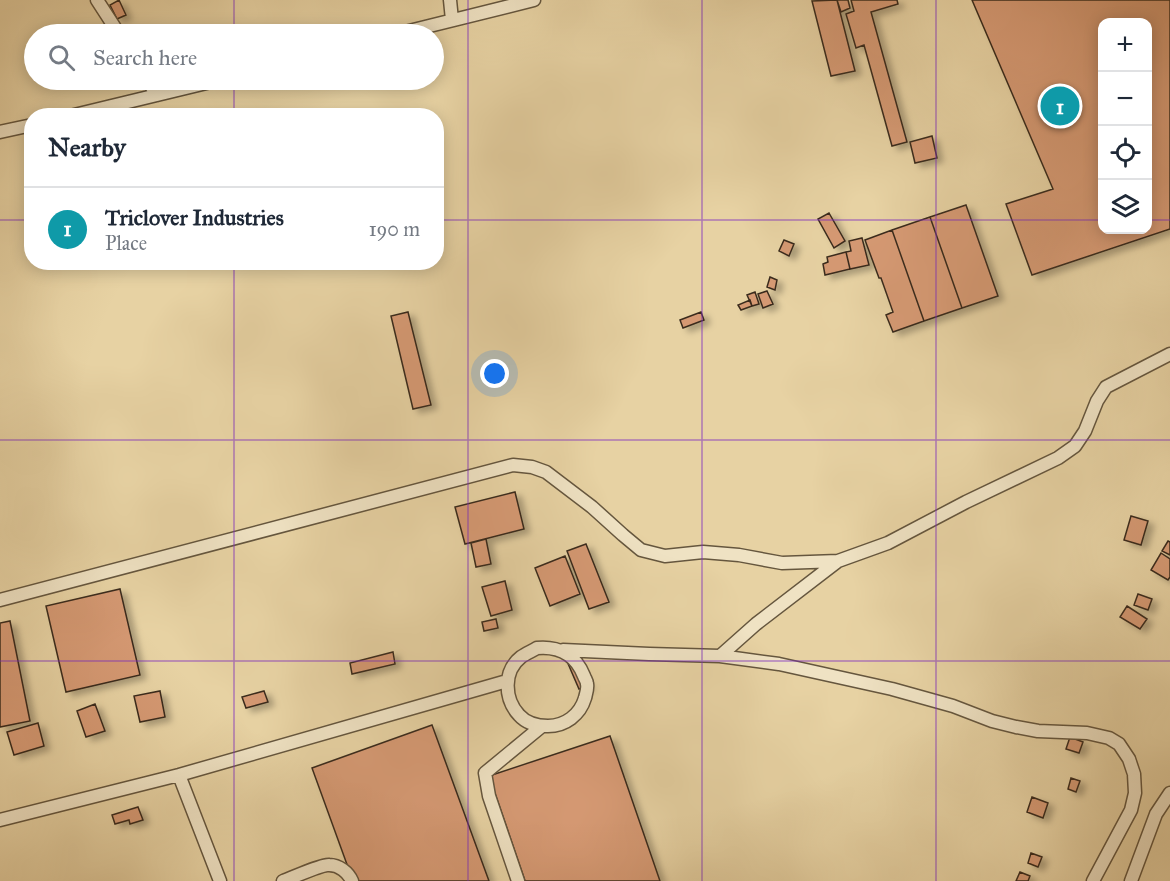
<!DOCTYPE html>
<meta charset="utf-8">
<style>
body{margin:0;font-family:"IM FELL Great Primer",serif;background:#f6f6f7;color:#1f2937}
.controls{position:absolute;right:18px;top:18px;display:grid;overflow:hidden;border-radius:12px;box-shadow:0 3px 15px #0003}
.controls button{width:54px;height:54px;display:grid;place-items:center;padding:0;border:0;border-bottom:2px solid #e0e1e3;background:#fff;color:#1f2937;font:30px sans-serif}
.you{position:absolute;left:495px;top:374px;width:21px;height:21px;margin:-15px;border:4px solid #fff;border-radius:50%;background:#1a73e8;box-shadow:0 0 0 9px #1a73e833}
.badge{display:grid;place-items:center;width:39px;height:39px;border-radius:50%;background:#8f2418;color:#fff;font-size:20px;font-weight:700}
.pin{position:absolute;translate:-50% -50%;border:3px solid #fff;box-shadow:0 2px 6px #0006}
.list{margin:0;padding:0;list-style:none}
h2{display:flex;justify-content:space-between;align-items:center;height:78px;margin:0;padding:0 24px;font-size:26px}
h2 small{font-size:20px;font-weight:400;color:#747a83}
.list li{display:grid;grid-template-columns:39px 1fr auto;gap:18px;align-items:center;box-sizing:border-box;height:84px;padding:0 24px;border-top:2px solid #e0e1e3}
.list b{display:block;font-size:22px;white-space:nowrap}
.list p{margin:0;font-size:20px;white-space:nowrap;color:#747a83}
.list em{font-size:20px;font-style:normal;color:#747a83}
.icon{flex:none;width:33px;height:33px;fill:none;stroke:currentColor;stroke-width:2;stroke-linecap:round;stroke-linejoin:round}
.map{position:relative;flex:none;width:1170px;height:881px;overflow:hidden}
.search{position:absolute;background:#fff;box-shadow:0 3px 15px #0003;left:24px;top:24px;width:420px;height:66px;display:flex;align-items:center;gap:15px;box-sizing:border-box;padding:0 21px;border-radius:33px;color:#747a83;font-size:22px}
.panel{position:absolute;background:#fff;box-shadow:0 3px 15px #0003;left:24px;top:108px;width:420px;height:162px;border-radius:24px}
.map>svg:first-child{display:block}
</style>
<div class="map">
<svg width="1170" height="881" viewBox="0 0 1170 881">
<defs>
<filter id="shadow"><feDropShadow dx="6" dy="4" stdDeviation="3" flood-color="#0004"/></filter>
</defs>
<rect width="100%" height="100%" fill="#e7d2a3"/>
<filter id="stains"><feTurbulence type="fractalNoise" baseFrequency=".00333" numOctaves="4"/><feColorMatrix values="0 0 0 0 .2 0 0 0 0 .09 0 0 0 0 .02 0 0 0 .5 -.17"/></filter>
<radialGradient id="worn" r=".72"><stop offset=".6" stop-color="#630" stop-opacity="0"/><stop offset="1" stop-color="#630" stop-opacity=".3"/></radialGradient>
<path fill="#d59973" stroke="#3a2c1d" stroke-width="1.5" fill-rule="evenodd" filter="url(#shadow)" d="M 119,0 L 126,15 L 117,19 L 110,5 Z
M 837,0 L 855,71 L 831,76 L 812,1 Z
M 837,0 L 848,0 L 850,8 L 841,12 Z
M 851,0 L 897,0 L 898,4 L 871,12 L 907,142 L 892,146 L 864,45 L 856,48 L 846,14 L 854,11 Z
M 972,0 L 1170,0 L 1170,229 L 1032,275 L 1006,204 L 1053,189 ZM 1102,22 L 1148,22 L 1148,230 L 1102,230 Z
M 932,136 L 937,158 L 915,163 L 910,142 Z
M 966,205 L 998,296 L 962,308 L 930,217 Z
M 829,213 L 845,241 L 834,248 L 818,219 Z
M 930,217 L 962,308 L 924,321 L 892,230 Z
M 892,230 L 924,321 L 893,332 L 886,315 L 893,312 L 881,278 L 879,278 L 865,240 Z
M 862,238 L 869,265 L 850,269 L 846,252 L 851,251 L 849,241 Z
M 784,240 L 794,244 L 789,256 L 779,251 Z
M 846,252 L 850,269 L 825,275 L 823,264 L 828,262 L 827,257 Z
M 770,277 L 777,280 L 775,290 L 767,287 Z
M 767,291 L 773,304 L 763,308 L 758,294 Z
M 755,292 L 759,304 L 752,306 L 747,295 Z
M 750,300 L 752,306 L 741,310 L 738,305 Z
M 408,312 L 431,405 L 413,409 L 391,316 Z
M 701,312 L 704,320 L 683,328 L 680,320 Z
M 515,492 L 524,529 L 465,544 L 455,507 Z
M 1131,516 L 1148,521 L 1141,545 L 1124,540 Z
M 486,539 L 491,564 L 476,567 L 471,543 Z
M 1168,541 L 1170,542 L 1170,555 L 1162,551 Z
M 586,544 L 609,602 L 589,609 L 567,551 Z
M 1161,553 L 1170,559 L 1170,577 L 1168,580 L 1151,570 Z
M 565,556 L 580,594 L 550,606 L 535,568 Z
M 505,581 L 512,610 L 491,616 L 482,587 Z
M 120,589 L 140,675 L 66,692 L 46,606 Z
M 1138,594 L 1152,599 L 1148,610 L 1134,605 Z
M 1127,606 L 1147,619 L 1140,629 L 1120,617 Z
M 496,619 L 498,628 L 484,631 L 482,622 Z
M 10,621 L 30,721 L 0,727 L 0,623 Z
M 393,652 L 395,664 L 352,674 L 350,663 Z
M 563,652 L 588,686 L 579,689 Z
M 160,691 L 165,717 L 140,722 L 134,696 Z
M 264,691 L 268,702 L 246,708 L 242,697 Z
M 95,704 L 105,731 L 86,737 L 77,711 Z
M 38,723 L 44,746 L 14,755 L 7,732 Z
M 432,725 L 489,881 L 353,881 L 312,768 Z
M 610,736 L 660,881 L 525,881 L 489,776 Z
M 1070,737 L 1083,742 L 1079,753 L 1066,749 Z
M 1071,778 L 1080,781 L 1076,792 L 1068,789 Z
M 1032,797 L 1048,803 L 1043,818 L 1027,812 Z
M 138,807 L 143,820 L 130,824 L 129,820 L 115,824 L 112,815 Z
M 1031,853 L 1042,857 L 1038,867 L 1028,863 Z
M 1020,872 L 1030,876 L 1028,881 L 1016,881 Z"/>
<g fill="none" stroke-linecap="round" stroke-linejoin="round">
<g stroke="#65563e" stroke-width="15">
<path id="service" d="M 97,0 L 119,34
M 450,0 L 452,20
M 397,34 L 534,0
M 147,80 L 157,95
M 70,116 L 219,80
M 0,132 L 32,125
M 0,600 L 513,465 L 532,467 L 546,472 L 592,507 L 623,535 L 641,550 L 665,556 L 703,552 L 739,555 L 782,563 L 838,561
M 537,648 C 559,646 576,655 584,676 C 585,679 587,681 587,684 C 588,688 586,694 585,698 C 580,715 565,726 548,726 C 537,726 526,723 519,715 C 504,699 503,671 521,657 C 525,654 532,651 537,648 Z
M 563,650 L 649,654 L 720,656
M 179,775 L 220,881
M 0,820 L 179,775 L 507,681
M 283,881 C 292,878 322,864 329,865 C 339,865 348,872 352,881
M 518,881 L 489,796 L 485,773 L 542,726
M 1093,881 L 1131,810 L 1135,793 L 1134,774 L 1129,759 L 1119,744 L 1109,738 L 1087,733 L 1038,731 L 1016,727 L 992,721 L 953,706 L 892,689 L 779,664 L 720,656 L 756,624 L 838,561 L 888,543 L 966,502 L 1058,458 L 1075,446 L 1085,431 L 1097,401 L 1106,387 L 1170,354
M 1131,881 L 1156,814 L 1170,793"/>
</g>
<use href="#service" stroke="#efe2c3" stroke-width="12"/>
</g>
<path fill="none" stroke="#7b2cbf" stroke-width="1.5" stroke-opacity="0.55" d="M 234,0 L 234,34M 468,0 L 468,881M 702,0 L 702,881M 936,0 L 936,881M 234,80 L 234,116M 0,220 L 32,220M 436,220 L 1102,220M 1148,220 L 1170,220M 234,262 L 234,881M 0,440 L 1170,440M 0,661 L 1170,661"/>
<rect width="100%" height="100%" filter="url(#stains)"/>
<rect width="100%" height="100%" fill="url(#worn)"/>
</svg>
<div class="controls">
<button>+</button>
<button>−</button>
<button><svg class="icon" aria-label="locate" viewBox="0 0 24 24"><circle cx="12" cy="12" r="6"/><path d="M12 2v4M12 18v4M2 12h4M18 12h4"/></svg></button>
<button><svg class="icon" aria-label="layers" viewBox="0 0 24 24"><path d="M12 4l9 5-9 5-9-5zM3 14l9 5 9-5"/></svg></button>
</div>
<div class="you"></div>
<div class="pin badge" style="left:1060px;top:106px;background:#0f9aa8">1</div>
<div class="search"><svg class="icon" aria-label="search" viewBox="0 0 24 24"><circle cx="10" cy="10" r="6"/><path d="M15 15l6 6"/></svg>Search here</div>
<section class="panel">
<h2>Nearby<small></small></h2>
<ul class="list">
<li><span class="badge" style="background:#0f9aa8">1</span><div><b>Triclover Industries</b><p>Place</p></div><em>190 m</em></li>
</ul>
</section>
</div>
